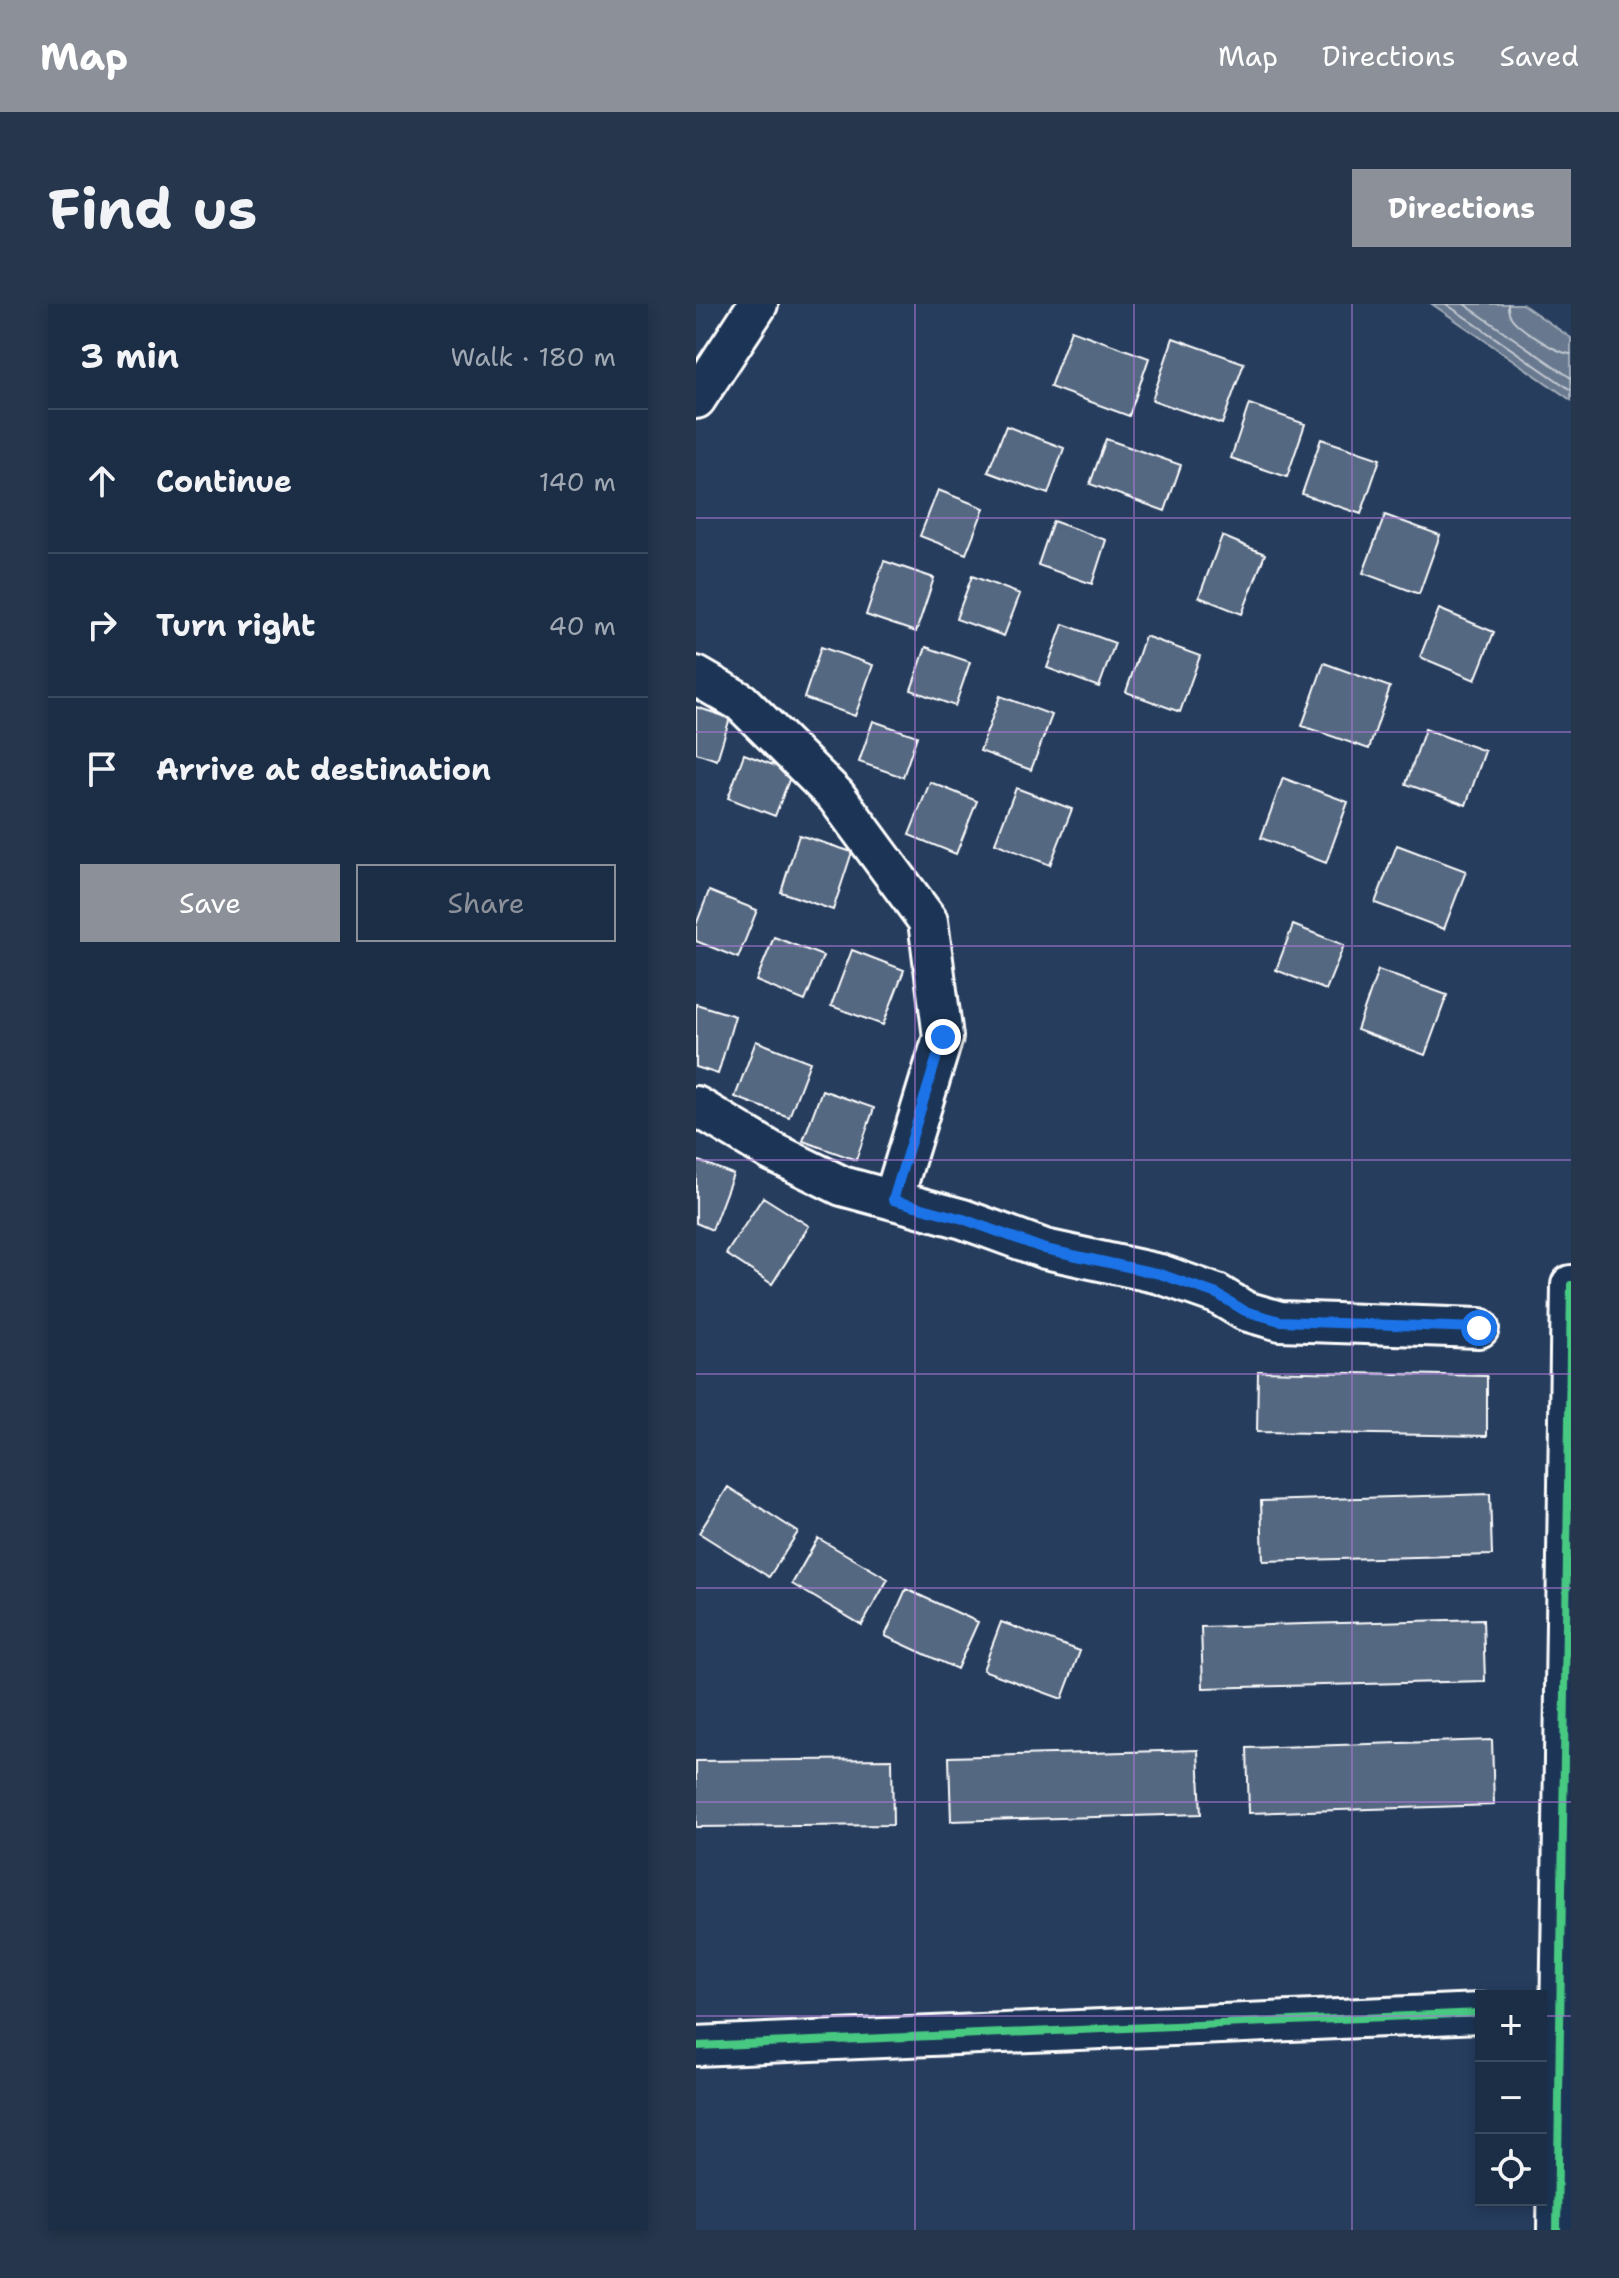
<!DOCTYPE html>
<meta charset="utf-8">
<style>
body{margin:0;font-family:"Shantell Sans",sans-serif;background:#25364d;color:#f1f3f6}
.controls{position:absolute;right:24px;bottom:24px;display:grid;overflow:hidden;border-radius:0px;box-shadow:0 4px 12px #0003}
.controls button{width:72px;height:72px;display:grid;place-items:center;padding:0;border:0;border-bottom:2px solid #3a4a5f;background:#1c2e46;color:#f1f3f6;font:40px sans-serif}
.stop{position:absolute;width:24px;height:24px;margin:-18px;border:6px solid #1a73e8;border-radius:50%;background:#fff}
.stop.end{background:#1a73e8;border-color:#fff;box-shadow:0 2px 8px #0008}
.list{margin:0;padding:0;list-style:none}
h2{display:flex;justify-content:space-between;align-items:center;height:104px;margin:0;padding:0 32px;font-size:34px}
h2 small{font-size:26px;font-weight:400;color:#a0a8b3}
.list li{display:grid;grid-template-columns:52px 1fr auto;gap:24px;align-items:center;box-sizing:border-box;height:144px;padding:0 32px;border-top:2px solid #3a4a5f}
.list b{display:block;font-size:30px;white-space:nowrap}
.list em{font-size:26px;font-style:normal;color:#a0a8b3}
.actions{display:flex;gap:16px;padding:24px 32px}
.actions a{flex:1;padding:18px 0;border:2px solid #8c9099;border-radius:0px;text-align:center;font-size:28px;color:#8c9099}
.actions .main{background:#8c9099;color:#fff}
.icon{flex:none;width:44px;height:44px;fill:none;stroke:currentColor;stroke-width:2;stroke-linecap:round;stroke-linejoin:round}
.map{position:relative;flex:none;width:875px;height:1926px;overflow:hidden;border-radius:0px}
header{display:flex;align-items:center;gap:48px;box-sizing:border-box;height:112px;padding:0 40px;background:#8c9099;color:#fff}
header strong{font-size:38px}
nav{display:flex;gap:44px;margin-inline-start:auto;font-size:28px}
.intro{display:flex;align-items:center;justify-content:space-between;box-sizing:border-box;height:192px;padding:0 48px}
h1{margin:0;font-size:56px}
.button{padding:20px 36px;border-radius:0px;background:#8c9099;color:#fff;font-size:28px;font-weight:700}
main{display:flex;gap:48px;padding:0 48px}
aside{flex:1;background:#1c2e46;border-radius:0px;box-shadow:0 4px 12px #0003}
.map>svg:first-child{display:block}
</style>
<header>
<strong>Map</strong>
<nav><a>Map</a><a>Directions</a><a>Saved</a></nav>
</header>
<div class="intro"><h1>Find us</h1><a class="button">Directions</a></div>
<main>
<aside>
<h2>3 min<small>Walk · 180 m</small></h2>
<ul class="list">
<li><svg class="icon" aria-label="ahead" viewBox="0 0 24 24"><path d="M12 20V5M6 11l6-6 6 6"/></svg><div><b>Continue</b></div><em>140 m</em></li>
<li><svg class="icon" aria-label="right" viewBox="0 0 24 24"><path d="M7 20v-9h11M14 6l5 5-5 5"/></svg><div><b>Turn right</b></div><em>40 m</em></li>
<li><svg class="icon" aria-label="arrive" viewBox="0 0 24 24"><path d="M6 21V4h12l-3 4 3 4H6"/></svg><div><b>Arrive at destination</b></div></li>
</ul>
<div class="actions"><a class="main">Save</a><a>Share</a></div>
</aside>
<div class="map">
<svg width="875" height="1926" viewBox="0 0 875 1926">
<rect width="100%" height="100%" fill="#263d5e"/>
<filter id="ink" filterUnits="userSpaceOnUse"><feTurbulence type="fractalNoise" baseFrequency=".0125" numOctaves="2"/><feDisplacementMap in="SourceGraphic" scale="16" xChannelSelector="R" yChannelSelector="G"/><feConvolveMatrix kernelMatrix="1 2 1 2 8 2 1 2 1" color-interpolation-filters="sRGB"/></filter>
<g filter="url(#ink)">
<path fill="#67788e" stroke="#a4aebb" stroke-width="2" d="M 736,0 L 826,0 L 875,34 L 875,96 Z"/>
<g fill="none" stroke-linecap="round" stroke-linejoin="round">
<path stroke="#c2c9d2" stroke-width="2" d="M 750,0 L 875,86
M 768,0 L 875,74
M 812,0 C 812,6 812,7 815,13 C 822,24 862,50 875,50"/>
</g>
<path fill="#556781" stroke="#fff" stroke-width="2" d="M 375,26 L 453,54 L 433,112 L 354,83 Z
M 477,34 L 548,59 L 526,120 L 456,96 Z
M 553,100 L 609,120 L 591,173 L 535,154 Z
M 310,122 L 368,144 L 352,190 L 292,168 Z
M 410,135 L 485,161 L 469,207 L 394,180 Z
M 625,135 L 684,155 L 665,210 L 606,190 Z
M 242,186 L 288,204 L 270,250 L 224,232 Z
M 689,211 L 744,231 L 723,290 L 667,269 Z
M 357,217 L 410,236 L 396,280 L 342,261 Z
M 526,232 L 569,250 L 546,310 L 503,293 Z
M 188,257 L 238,274 L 220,328 L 170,311 Z
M 276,272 L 324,290 L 308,332 L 260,315 Z
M 743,305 L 798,328 L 779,376 L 724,353 Z
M 367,320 L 419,339 L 403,383 L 351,364 Z
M 449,332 L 504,352 L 484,408 L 430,388 Z
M 125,343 L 177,361 L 159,412 L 108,394 Z
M 230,343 L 274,358 L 259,402 L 215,386 Z
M 628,359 L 694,383 L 673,445 L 606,422 Z
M 304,392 L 356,411 L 335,466 L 284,447 Z
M 0,403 L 34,414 L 21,456 L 0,449 Z
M 177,417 L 221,432 L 207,473 L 163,458 Z
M 729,425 L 789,447 L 770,501 L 710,480 Z
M 48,450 L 96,468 L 79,512 L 32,494 Z
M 587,474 L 652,498 L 630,559 L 565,534 Z
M 234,478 L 281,497 L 260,550 L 213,531 Z
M 320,484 L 376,505 L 354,561 L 299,539 Z
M 103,531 L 156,548 L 137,606 L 85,588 Z
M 701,541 L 770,567 L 748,625 L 679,599 Z
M 13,587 L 61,606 L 42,654 L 0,637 L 0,621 Z
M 597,621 L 648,641 L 630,686 L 580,666 Z
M 78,633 L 127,652 L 109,697 L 60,677 Z
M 156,646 L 208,666 L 187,721 L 135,702 Z
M 682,666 L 751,691 L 729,751 L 661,726 Z
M 0,700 L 39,712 L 22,770 L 0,763 Z
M 60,737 L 114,758 L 93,813 L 39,793 Z
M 126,786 L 178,804 L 160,856 L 107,837 Z
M 0,856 L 37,870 L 16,926 L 0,919 Z
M 67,893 L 113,922 L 76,980 L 30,950 Z
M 562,1067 L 791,1072 L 791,1132 L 561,1128 Z
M 32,1183 L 102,1228 L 73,1273 L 3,1229 Z
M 794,1190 L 796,1251 L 567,1257 L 565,1197 Z
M 122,1234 L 192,1275 L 166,1321 L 96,1280 Z
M 210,1285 L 282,1318 L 261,1365 L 189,1332 Z
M 787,1315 L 789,1377 L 507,1384 L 505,1323 Z
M 305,1318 L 384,1347 L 366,1395 L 287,1366 Z
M 796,1436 L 798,1501 L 553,1509 L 551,1444 Z
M 502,1446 L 505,1510 L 255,1517 L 253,1453 Z
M 196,1455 L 197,1521 L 0,1523 L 0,1457 Z"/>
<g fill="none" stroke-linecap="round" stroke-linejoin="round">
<g stroke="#fff" stroke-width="44">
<path id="minor" d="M 0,95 L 62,0
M 0,372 L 45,398 L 140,492 L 232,617 L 247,733 L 197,896
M 0,802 L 75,847 L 146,882 L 267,915 L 349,945 L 464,970 L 521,990 L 549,1007 L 584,1017 L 783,1024
M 0,1742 L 785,1709
M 861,1926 L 875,981"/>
</g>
<use href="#minor" stroke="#1d3557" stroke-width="38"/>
<g stroke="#1d3557" stroke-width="13">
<path id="cycleway" d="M 0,1742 L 785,1709
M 861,1926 L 875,981"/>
</g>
<use href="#cycleway" stroke="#46c982" stroke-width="8"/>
</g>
</g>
<g fill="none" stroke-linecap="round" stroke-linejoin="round" filter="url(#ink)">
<path stroke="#1a73e8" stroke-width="10" d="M 247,733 L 197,896 L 267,915 L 349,945 L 464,970 L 521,990 L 549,1007 L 584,1017 L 783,1024"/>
</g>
<path fill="none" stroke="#a976d5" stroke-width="2" stroke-opacity="0.55" d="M 219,0 L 219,1926M 438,0 L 438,1926M 656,0 L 656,1926M 0,214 L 875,214M 0,428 L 875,428M 0,642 L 875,642M 0,856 L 875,856M 0,1070 L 875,1070M 0,1284 L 875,1284M 0,1498 L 875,1498M 0,1712 L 785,1712M 845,1712 L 875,1712"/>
</svg>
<div class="controls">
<button>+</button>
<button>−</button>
<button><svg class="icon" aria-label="locate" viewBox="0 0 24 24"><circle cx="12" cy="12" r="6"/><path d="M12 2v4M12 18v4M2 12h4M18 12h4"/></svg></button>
</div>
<div class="stop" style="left:783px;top:1024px"></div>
<div class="stop end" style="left:247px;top:733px"></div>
</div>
</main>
